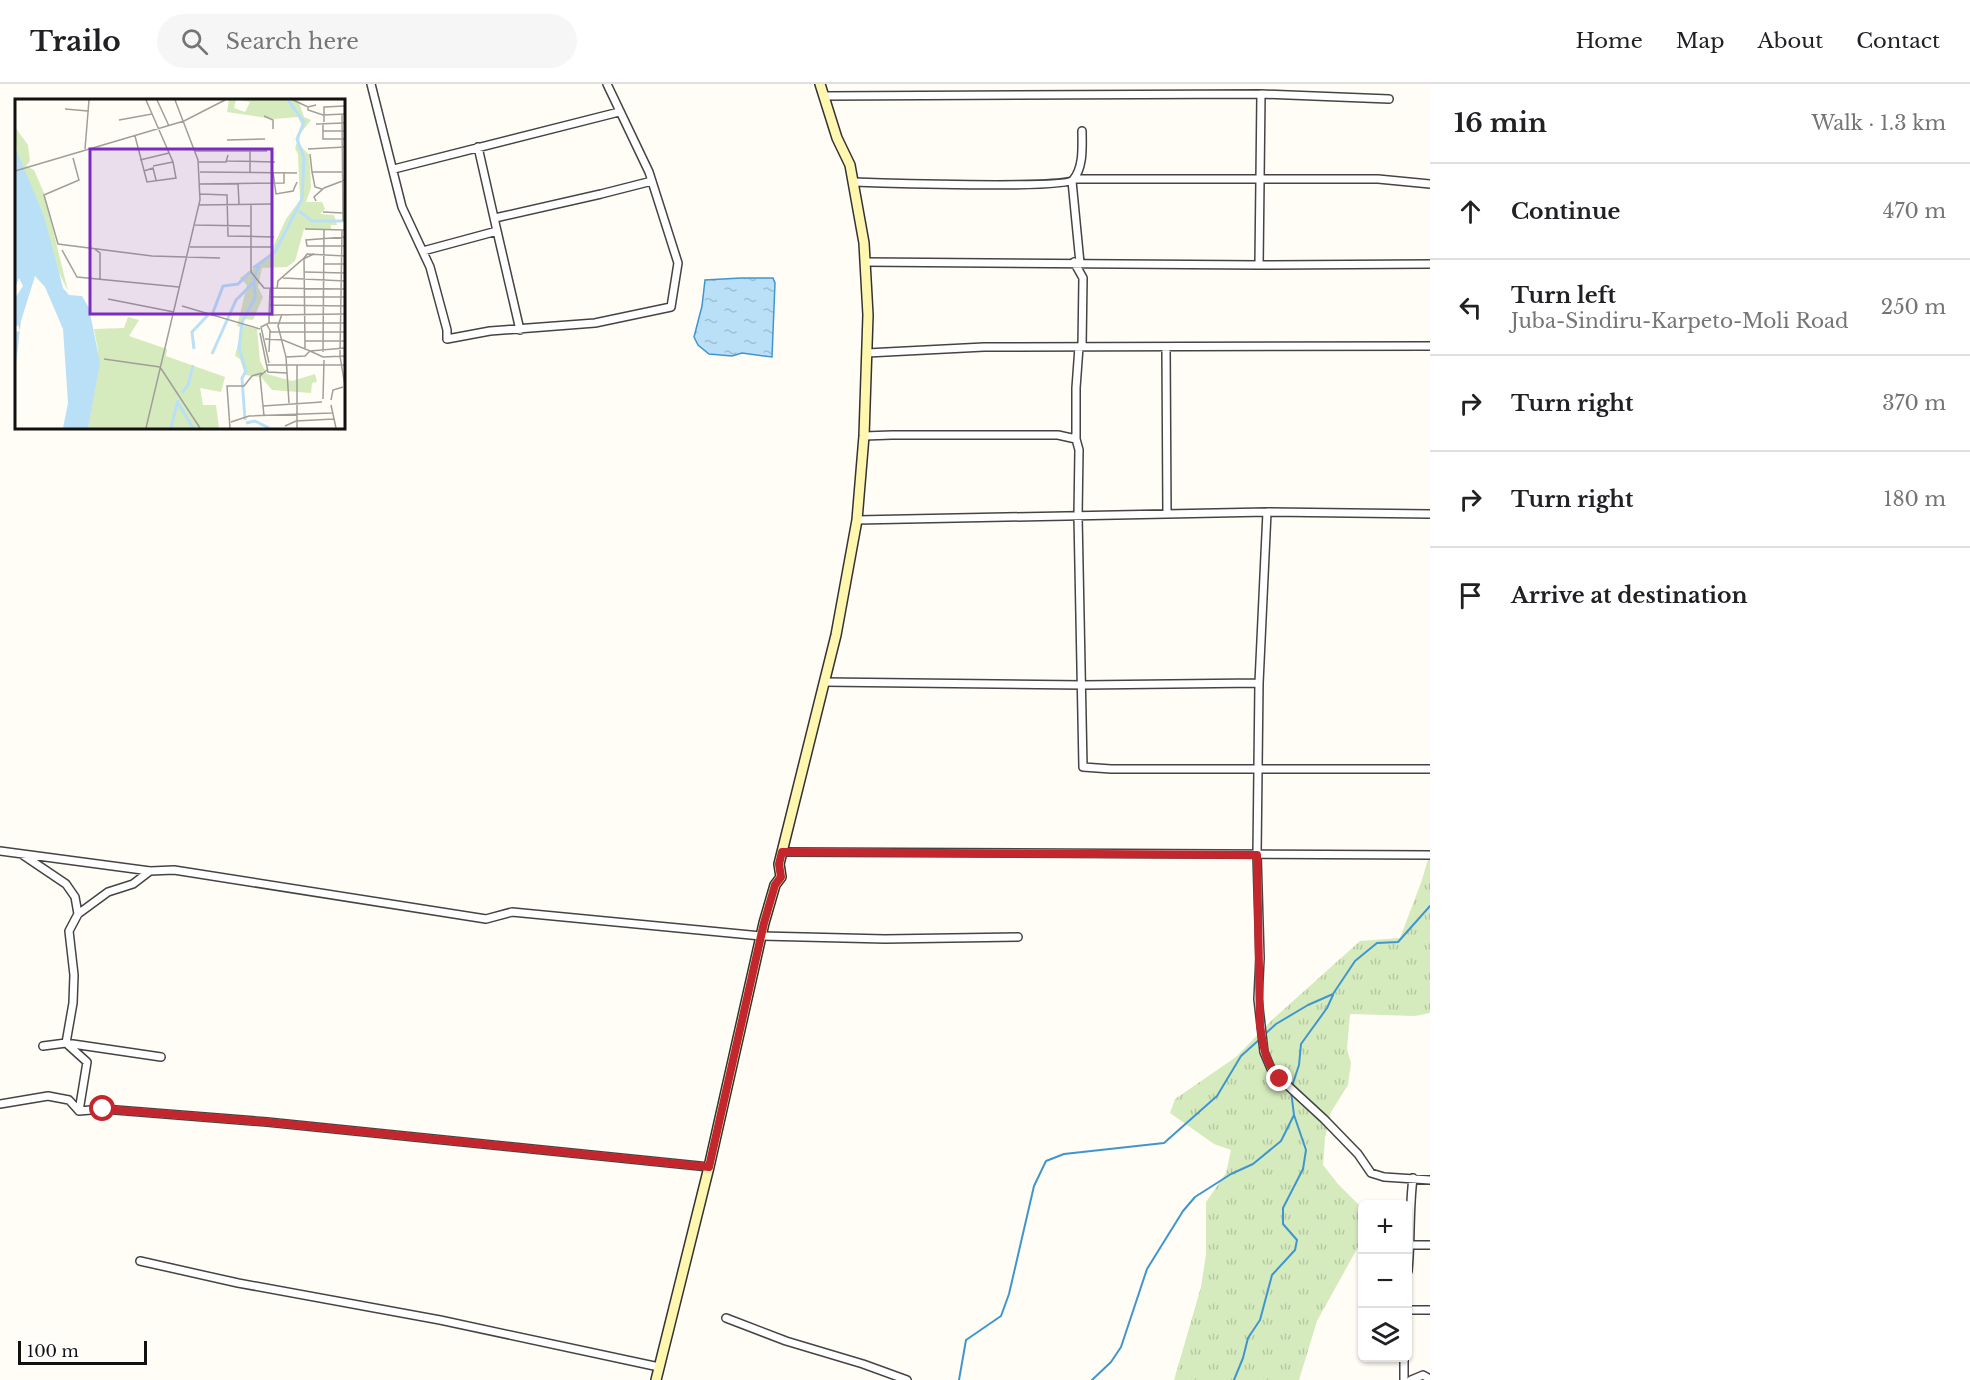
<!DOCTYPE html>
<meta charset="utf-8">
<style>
body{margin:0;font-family:"Libre Baskerville",serif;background:#f6f6f6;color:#202124}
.controls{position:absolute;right:18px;bottom:18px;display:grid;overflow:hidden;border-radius:9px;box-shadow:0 2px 4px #0004}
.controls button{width:54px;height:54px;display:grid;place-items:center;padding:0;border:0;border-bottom:2px solid #e0e0e0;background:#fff;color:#202124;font:30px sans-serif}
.scale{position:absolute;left:18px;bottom:15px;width:129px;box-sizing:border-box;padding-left:6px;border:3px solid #111;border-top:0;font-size:16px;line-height:21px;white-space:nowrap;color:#111;-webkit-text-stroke:4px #fff;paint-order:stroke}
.stop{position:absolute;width:18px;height:18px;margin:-14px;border:4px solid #c4262e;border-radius:50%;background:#fff}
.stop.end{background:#c4262e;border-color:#fff;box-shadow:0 2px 6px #0008}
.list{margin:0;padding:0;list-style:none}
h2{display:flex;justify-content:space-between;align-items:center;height:78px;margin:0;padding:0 24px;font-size:26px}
h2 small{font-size:20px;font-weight:400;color:#757577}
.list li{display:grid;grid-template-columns:39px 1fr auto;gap:18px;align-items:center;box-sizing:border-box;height:96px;padding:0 24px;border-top:2px solid #e0e0e0}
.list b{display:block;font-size:22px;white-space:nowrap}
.list p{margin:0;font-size:20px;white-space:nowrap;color:#757577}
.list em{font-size:20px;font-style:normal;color:#757577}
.icon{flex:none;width:33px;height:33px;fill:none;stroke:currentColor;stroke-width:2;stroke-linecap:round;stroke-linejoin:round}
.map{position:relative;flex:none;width:1430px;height:1296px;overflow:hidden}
header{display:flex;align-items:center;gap:36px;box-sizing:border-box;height:84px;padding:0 30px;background:#fff;border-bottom:2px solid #e0e0e0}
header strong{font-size:28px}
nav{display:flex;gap:33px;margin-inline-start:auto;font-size:21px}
.search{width:420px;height:54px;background:#f6f6f6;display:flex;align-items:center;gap:15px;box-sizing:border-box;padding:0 21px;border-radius:33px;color:#757577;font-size:22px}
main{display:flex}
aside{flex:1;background:#fff}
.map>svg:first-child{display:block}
</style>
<header>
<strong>Trailo</strong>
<div class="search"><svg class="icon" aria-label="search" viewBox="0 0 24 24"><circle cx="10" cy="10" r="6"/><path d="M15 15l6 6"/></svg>Search here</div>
<nav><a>Home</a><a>Map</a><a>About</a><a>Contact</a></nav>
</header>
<main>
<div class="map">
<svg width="1430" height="1296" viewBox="0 0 1430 1296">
<defs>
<pattern id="grass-tufts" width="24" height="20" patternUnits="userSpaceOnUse" patternTransform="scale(1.5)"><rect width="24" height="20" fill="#d5ebbd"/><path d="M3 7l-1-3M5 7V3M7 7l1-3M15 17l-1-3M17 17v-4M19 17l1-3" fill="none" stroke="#b6c8a1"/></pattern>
<pattern id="water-ripples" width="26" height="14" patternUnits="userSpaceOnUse" patternTransform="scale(1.5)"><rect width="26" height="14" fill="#b9e0f7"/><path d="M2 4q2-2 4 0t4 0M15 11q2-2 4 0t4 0" fill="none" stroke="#9ebfd3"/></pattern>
</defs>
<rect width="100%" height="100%" fill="#fffdf5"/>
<path fill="url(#grass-tufts)" d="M 1430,768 L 1430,929 L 1415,932 L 1350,930 L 1347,965 L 1351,979 L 1348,1001 L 1331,1028 L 1325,1054 L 1323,1081 L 1338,1100 L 1361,1123 L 1358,1163 L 1317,1237 L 1299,1296 L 1174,1296 L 1201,1203 L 1206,1170 L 1206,1118 L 1226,1089 L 1231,1066 L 1214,1060 L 1170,1029 L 1175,1015 L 1236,973 L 1273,935 L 1360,857 L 1400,854 L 1422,796 Z"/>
<path fill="url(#water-ripples)" stroke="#3f96cf" stroke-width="1.5" d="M 741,194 L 773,194 L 775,199 L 772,273 L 742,269 L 732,272 L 709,270 L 698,261 L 694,253 L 702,222 L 705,196 Z"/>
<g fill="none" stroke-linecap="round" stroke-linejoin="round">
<path stroke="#3f96cf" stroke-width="2" d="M 1264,951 L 1276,940 L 1308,921 L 1333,910 L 1355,877 L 1377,859 L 1398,858 L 1430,822
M 1292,1002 L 1299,981 L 1301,960 L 1327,924 L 1333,911
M 959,1296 L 966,1256 L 1001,1232 L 1009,1210 L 1034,1102 L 1046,1077 L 1064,1070 L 1164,1059 L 1217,1012 L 1241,972 L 1260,955
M 1092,1296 L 1111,1278 L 1121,1263 L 1147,1185 L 1183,1127 L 1195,1113 L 1231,1090 L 1253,1080 L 1281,1057 L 1294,1031
M 1234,1296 L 1243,1274 L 1248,1254 L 1260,1236 L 1272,1191 L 1295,1166 L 1297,1156 L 1283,1140 L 1283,1124 L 1303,1085 L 1306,1066 L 1294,1031 L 1291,1007"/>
<g stroke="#444" stroke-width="10">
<path id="minor" d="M 371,0 L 402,123 L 430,183 L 447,246 L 447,255 L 490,247 L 595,239 L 671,223 L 678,179 L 649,88 L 607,0
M 825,12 L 1261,10 L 1389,15
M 478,63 L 497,147
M 394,85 L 619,28
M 1074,95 L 1378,95 L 1430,100
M 1072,97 L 1080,179
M 854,98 C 880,99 1065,105 1073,96 C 1084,83 1082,62 1082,47
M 495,134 L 601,110 L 652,97
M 423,167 L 497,147 L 520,246
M 865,178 L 1259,181 L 1430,180
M 1074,178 L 1083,194 L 1082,263
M 1259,181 L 1261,10
M 1166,263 L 1167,430
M 867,269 L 984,263 L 1430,262
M 864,352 L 892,351 L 1058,351 L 1076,355 L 1079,366 L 1078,432 L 1083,683 L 1111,685 L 1430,685
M 1076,355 L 1076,304 L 1079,263
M 1267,428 L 1259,599 L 1257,771 L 1260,874 L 1258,915 L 1264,968 L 1272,987 L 1324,1035 L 1358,1070 L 1371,1089 L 1384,1093 L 1430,1096
M 857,436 L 1267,428 L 1430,430
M 824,598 L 1083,601 L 1259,599
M 0,767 L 150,787 L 174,786 L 486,835 L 512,828 L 761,852 L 885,855 L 1018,853
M 782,768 L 1430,771
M 23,771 L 66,800 L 75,813 L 78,830 L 69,847 L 74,891 L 73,919 L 66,959 L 87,978 L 79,1027
M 78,830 L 108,808 L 133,800 L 150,787
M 43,962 L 66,959 L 161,973
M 0,1020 L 48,1012 L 69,1016 L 79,1027 L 103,1025 L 267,1038 L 709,1083
M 1410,1161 L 1430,1161
M 140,1177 L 238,1199 L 440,1236 L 659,1283
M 1408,1187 C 1411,1156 1409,1125 1413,1094
M 1408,1226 L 1430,1226
M 726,1234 L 786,1257 L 863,1280 L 907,1296
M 1404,1274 L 1404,1296
M 1411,1296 L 1423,1291 L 1430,1295"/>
</g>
<g stroke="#333" stroke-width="12">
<path id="secondary" d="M 656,1296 L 709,1083 L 764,839 L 775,801 L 781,793 L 779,780 L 836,551 L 857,436 L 864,352 L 868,231 L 864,159 L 850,81 L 837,54 L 820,0"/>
</g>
<use href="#minor" stroke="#fff" stroke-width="7"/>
<use href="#secondary" stroke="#fff6b0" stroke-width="9"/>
</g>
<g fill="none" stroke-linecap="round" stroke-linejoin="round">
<path stroke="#c4262e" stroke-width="8" d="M 103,1025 L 267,1038 L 709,1083 L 764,839 L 775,801 L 781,793 L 779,780 L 782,768 L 1257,771 L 1260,941 C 1263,961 1265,980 1280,995"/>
</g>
<g transform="translate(15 15)">
<rect width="330" height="330" fill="#fffdf5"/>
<path d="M 214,1 L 221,1 L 219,9 L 230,13 L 235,3 L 224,1 L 283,1 L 289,18 L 296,21 L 285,35 L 284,45 L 294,56 L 295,68 L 296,89 L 291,103 L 307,103 L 310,110 L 305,115 L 319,116 L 322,126 L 316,126 L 316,131 L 289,130 L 280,162 L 272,168 L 247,169 L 243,188 L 248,198 L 238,221 L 229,220 L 228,226 L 242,230 L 245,262 L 252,275 L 277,282 L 300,275 L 302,283 L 297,284 L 296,294 L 257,291 L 246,278 L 230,276 L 225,260 L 220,257 L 227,229 L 222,227 L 232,186 L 225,179 L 253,159 L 271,120 L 285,101 L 283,55 L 280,49 L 287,27 L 283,18 L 259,20 L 212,13 ZM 113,218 L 124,221 L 114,237 L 152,250 L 151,257 L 210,278 L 206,293 L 185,289 L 188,306 L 201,306 L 204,329 L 73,329 L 83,252 L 79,230 L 109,229 Z" fill="#d5ebbd"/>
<path d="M 0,28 L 13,46 L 15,62 L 11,67 L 19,71 L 29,94 L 53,192 L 38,162 L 29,117 L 2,58 Z" fill="#d5ebbd"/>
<path d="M 0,48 L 29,117 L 48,189 L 54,196 L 67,197 L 74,209 L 85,264 L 73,329 L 48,329 L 53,304 L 48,230 L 30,188 L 20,177 L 6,222 L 0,273 L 0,233 L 5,232 L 3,226 L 0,228 L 0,199 L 8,187 L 4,179 L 0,189 Z" fill="#b9e0f7"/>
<path fill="none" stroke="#b9e0f7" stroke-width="3" d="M 284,112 L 297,122 L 330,122M 238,169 L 260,153 L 287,100 L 289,59 L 282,40 L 289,23 L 273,1M 197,216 L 208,187 L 223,185 L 235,173M 179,250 L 177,233 L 193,216M 197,255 L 221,201 L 239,183M 167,294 L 173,286 L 178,266M 162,302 L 178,329M 230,321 L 227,279 L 231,272 L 224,249 L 227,223 L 240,199 L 239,178 L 244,167M 231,324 L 240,322 L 254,329M 156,329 L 163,301"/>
<path fill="none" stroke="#a09f9a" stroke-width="1.5" d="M 142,1 L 154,27M 278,1 L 293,8 L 301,6M 293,8 L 293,11 L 308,16 L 330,15M 50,10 L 73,12M 327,15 L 328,122M 249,17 L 258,21 L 258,30M 104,21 L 137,15M 309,23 L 309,8 L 330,7M 308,24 L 308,40 L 330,40M 301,25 L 330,24M 308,32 L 330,32M 120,37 L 132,83 L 161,79 L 158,63 L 131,1M 212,41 L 250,40M 70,50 L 74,1M 293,50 L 330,48M 180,52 L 252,52M 295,55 L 297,73 L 327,73M 58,59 L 64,81 L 29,96 L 43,145 L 137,157 L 205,159M 125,61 L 154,54M 212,62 L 260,63M 184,63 L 211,63 L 213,56M 138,67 L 158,63M 0,72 L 169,22 L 210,1M 129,72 L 138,69 L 141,81M 185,73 L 282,74M 235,73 L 235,52M 258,73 L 261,95 L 278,92 L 282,83M 297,73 L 300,88 L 307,90M 223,84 L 224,105M 185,85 L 269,84 L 269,73M 185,95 L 212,96 L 213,137 L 259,138M 301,102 L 299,98 L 309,89 L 330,81M 236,105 L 236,173 L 249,189 L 330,190M 184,106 L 257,105M 308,113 L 328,114M 180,126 L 235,127M 290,130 L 330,131M 327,131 L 325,257 L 330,287M 330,138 L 291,141 L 292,147 L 330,147M 175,148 L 258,148M 78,149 L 85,154 L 85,181M 47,151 L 62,178 L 164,188M 309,165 L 330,165M 290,173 L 330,174M 268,179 L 330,182M 262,190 L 263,182 L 288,160 L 299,155M 254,198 L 330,198M 93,200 L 159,213M 254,206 L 330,207M 167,207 L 245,230M 267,215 L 263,227 L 271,258 L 274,304M 254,216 L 255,190M 254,224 L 330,224M 252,226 L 256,233 L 330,233M 245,234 L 253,273 L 272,274M 250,240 L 268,241 L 295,252 L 330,249M 290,242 L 330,242M 290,249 L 289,159 L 292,155 L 330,157M 254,253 L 255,232M 308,253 L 309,130M 271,258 L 290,257 L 295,252 L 308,258 L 330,257M 89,260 L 145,268M 254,264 L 246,228 L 254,224 L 254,216 L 330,215M 252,266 L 330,266M 282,266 L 282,329M 145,268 L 185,329M 308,300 L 309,261M 316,301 L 318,291 L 328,288M 316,306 L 321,329M 248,307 L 307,303M 249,317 L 245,277 L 252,271M 216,323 L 234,317 L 317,314M 270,327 L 281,322 L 319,320M 131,329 L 185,101 L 183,61 L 160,1M 215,329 L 212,287 L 229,287 L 237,277 L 247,274"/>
<path fill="#7b2cbf" fill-opacity="0.15" stroke="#7b2cbf" stroke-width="3" d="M 75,50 L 257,50 L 257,215 L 75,215 Z"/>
<rect width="330" height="330" fill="none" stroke="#111" stroke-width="3"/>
</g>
</svg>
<div class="controls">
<button>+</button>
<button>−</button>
<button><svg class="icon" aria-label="layers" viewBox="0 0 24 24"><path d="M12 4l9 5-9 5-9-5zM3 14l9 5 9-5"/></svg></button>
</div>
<div class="scale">100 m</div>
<div class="stop" style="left:103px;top:1025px"></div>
<div class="stop end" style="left:1280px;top:995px"></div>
</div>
<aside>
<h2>16 min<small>Walk · 1.3 km</small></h2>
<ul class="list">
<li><svg class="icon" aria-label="ahead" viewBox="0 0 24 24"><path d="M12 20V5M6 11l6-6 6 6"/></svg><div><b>Continue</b></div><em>470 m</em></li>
<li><svg class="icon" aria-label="left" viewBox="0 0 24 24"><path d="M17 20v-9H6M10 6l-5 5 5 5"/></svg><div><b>Turn left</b><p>Juba-Sindiru-Karpeto-Moli Road</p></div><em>250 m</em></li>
<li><svg class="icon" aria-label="right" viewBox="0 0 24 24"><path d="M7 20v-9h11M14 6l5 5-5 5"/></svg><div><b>Turn right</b></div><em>370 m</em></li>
<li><svg class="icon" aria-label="right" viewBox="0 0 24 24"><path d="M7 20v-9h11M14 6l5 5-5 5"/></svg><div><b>Turn right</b></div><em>180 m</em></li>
<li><svg class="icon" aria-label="arrive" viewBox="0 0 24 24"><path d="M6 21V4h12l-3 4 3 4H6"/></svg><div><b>Arrive at destination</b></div></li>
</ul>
</aside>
</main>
